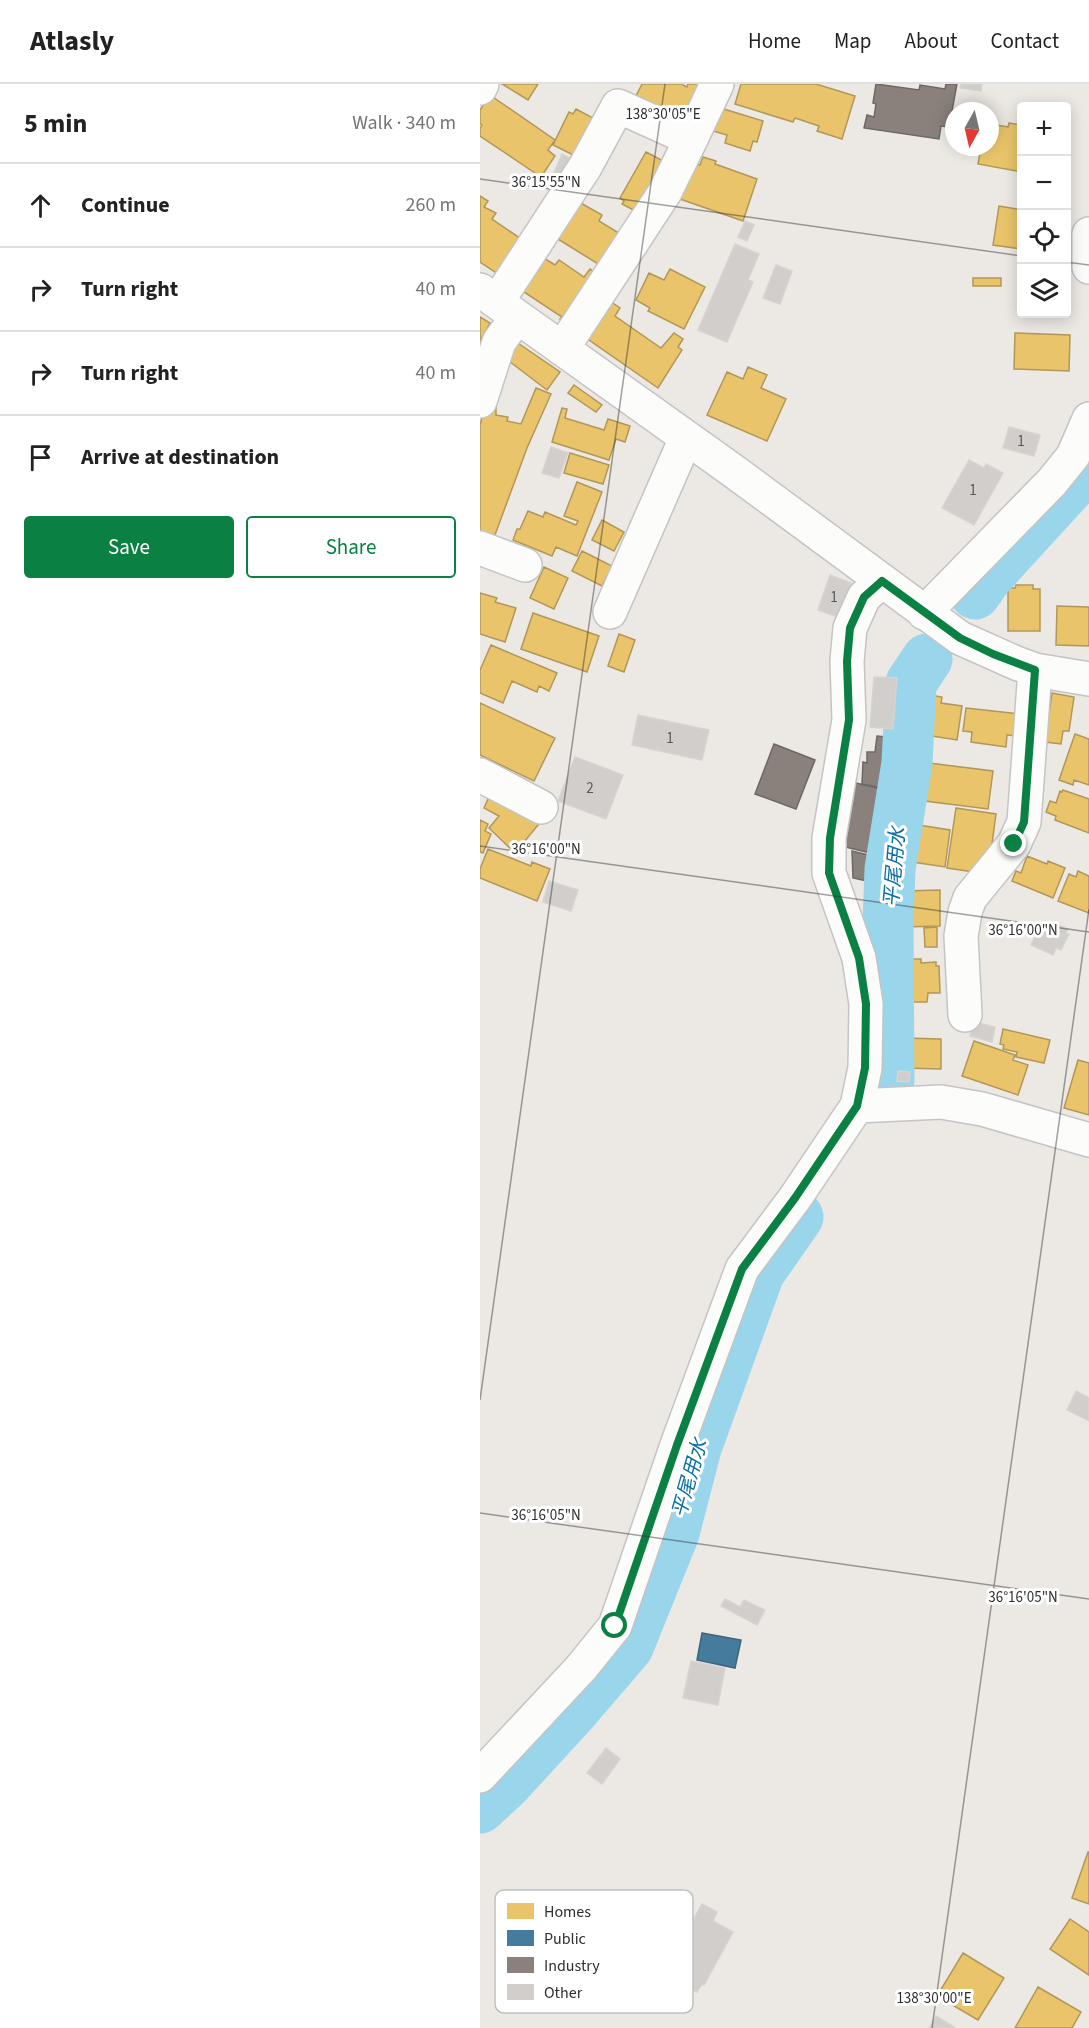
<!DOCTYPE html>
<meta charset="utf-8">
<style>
body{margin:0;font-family:"Source Sans 3","Noto Sans JP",sans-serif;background:#f6f6f6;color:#222}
.controls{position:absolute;right:18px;top:18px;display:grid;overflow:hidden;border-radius:6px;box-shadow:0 3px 15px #0003}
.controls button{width:54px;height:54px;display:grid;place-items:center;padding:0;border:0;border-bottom:2px solid #e0e0e0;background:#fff;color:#222;font:30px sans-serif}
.compass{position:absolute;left:465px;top:18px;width:54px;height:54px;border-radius:50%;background:#fff;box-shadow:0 3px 15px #0003;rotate:188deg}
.stop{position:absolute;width:18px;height:18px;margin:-14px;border:4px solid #0b8043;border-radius:50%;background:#fff}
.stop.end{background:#0b8043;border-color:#fff;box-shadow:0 2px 6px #0008}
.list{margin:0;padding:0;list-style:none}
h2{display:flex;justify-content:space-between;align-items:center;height:78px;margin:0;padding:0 24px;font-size:26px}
h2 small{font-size:20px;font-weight:400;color:#767676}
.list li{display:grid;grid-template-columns:39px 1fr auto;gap:18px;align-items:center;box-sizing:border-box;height:84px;padding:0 24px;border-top:2px solid #e0e0e0}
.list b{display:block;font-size:22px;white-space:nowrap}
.list em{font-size:20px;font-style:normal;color:#767676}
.actions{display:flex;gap:12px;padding:18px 24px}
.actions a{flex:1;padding:14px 0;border:2px solid #0b8043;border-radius:6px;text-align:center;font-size:21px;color:#0b8043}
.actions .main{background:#0b8043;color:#fff}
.icon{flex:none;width:33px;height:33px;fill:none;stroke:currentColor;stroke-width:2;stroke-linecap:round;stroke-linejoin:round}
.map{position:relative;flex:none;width:609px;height:1944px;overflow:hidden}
header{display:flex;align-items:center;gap:36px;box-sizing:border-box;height:84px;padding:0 30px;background:#fff;border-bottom:2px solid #e0e0e0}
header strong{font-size:28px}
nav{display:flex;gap:33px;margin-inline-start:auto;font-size:21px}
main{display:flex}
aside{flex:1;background:#fff}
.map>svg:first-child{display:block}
</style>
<header>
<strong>Atlasly</strong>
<nav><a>Home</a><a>Map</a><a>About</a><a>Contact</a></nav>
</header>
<main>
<aside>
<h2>5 min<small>Walk · 340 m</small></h2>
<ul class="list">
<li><svg class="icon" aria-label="ahead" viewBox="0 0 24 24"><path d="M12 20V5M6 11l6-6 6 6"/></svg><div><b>Continue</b></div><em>260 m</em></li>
<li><svg class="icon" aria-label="right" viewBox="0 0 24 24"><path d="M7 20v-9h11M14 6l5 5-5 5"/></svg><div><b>Turn right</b></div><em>40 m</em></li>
<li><svg class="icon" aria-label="right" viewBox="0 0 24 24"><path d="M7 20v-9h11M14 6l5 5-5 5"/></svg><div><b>Turn right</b></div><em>40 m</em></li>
<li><svg class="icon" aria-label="arrive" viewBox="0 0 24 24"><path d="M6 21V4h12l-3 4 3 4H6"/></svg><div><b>Arrive at destination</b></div></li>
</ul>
<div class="actions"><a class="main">Save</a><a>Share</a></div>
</aside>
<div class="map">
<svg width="609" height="1944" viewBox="0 0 609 1944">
<rect width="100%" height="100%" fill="#ece8e4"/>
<path fill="#e9c46a" stroke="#b19758" stroke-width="1.5" d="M 22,0 L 58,0 L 48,16 Z
M 162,0 L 201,0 L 207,3 L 208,0 L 225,0 L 204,42 L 154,16 Z
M 261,0 L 336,0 L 375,12 L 362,55 L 337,47 L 339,42 L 315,34 L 313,38 L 255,20 Z
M 10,11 L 75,56 L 68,66 L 75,72 L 61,93 L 0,52 L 0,44 L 2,41 L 0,40 L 0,26 Z
M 234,22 L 283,37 L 277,58 L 273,57 L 270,67 L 245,59 L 247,51 L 226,45 Z
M 96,25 L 113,34 L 99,74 L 73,61 L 89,28 L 93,30 Z
M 529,39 L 542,41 L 542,88 L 498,80 L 501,63 L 510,63 L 510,40 L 528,43 Z
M 166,68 L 187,79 L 159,129 L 142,120 L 144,117 L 140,114 Z
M 223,73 L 236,77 L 235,80 L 277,95 L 263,137 L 197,114 L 209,78 L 220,81 Z
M 0,112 L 8,117 L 4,123 L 16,129 L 12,135 L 47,159 L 24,194 L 0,178 Z
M 99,118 L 122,131 L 119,137 L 142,151 L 123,183 L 73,152 Z
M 519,122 L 542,126 L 542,165 L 513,161 Z
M 62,173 L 75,181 L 79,176 L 104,193 L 110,185 L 119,192 L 87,239 L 80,235 L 82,233 L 41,206 Z
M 190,185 L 225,203 L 204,245 L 168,227 L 170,224 L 156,216 L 169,189 L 184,196 Z
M 493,194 L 521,194 L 521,202 L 493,202 Z
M 124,213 L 140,224 L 135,232 L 181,264 L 194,249 L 203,255 L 198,263 L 202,266 L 178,304 L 99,249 Z
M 0,233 L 10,239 L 0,257 Z
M 535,249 L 590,251 L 589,287 L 534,285 Z
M 32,255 L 80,288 L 67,306 L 21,271 Z
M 268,283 L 287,291 L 281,304 L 306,315 L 287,357 L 227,331 L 247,288 L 263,295 Z
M 94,301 L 122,321 L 116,328 L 88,309 Z
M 56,304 L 71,310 L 47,364 L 12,459 L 0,455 L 0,341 L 7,316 L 16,318 L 16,331 L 28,333 L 27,337 L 41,340 Z
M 82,324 L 87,325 L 85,334 L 124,346 L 128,335 L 150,342 L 145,358 L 136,355 L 129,376 L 72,358 Z
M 90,369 L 129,381 L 123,400 L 84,389 Z
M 97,398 L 122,408 L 97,472 L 76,463 L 72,472 L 33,456 L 37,445 L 40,445 L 48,427 L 63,433 L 65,428 L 96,441 L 98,437 L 84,432 Z
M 122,436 L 144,448 L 134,467 L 112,456 Z
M 102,467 L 132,482 L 122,502 L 92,487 Z
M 64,483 L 88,494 L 74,525 L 50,514 Z
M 536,501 L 553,501 L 553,505 L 560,505 L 560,547 L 528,547 L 528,504 L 535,504 Z
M 0,509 L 17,514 L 15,518 L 36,524 L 25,558 L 0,550 Z
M 577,522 L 609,523 L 609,562 L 576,561 Z
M 53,529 L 119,552 L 107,588 L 41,565 Z
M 139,550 L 155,556 L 144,588 L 128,582 Z
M 11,561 L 77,589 L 69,607 L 59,602 L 57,608 L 32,597 L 23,619 L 0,609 L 0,586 Z
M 572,609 L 594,613 L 589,647 L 583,647 L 581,660 L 565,658 Z
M 444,610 L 462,613 L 461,619 L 482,622 L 477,656 L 439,650 Z
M 0,619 L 75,654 L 54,697 L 0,671 Z
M 486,624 L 540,630 L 537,652 L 527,651 L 526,663 L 491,658 L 492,648 L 483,647 Z
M 595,650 L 609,655 L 609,701 L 594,696 L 593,701 L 579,696 Z
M 441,678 L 513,687 L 508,725 L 437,716 Z
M 12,706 L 63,735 L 35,769 L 9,744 L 19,732 L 4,724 Z
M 583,706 L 609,715 L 609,749 L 575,736 L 576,732 L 566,728 L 570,717 L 576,719 L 580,707 L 582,708 Z
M 476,724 L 516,730 L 511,767 L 494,788 L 467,784 Z
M 0,736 L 8,740 L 5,747 L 11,750 L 3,769 L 0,768 Z
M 432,740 L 470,746 L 465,783 L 426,777 Z
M 8,765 L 51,782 L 52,778 L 70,785 L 57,817 L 0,794 L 0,785 Z
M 547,772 L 567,780 L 568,777 L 585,784 L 573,814 L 532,797 L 536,787 L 541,789 Z
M 598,787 L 609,792 L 609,829 L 578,817 L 589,790 L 596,793 Z
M 460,806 L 460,842 L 423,843 L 422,807 Z
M 457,843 L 457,863 L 445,863 L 444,844 Z
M 426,875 L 441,875 L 441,879 L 456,878 L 456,882 L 459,882 L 460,909 L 448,909 L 447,918 L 427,918 Z
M 523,945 L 570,956 L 564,979 L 536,973 L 537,968 L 523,965 L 524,961 L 520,960 Z
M 422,954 L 461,955 L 461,985 L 422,984 Z
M 494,957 L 535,971 L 533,976 L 548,981 L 538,1011 L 482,992 Z
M 598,976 L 609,979 L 609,1031 L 584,1024 Z
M 608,1768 L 609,1768 L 609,1820 L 592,1814 Z
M 590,1835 L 609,1848 L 609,1891 L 570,1865 Z
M 483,1869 L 524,1894 L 498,1936 L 457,1912 Z
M 558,1903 L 601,1928 L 592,1944 L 535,1944 Z"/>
<path fill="#457b9d" stroke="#3e647c" stroke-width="1.5" d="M 222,1549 L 261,1556 L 255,1584 L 217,1576 Z"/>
<path fill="#8a817c" stroke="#6e6865" stroke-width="1.5" d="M 396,0 L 439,6 L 440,1 L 465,5 L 466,0 L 477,0 L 469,43 L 461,42 L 459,55 L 384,44 L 387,31 L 394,33 L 396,20 L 393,19 Z
M 397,652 L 415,654 L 411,706 L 382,700 L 383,678 L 387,679 L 387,668 L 395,668 Z
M 294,660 L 335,676 L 316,725 L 275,710 Z
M 376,699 L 414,708 L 399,771 L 361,762 Z
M 372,767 L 397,773 L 392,798 L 373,794 Z"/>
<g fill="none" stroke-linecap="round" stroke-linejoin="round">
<path stroke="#99d6ec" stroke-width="51" d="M 495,510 L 507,493 L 604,387 L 609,375
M 409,996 L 408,840 L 410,785 L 427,679 L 431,599 L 447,575
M 0,1724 L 26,1700 L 93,1627 L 148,1563 L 194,1449 L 216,1364 L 279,1189 L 318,1133"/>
</g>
<path fill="#d1cecb" stroke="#d7d4d0" stroke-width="1.5" d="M 481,0 L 502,0 L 501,7 L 480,4 Z
M 82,70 L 94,76 L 79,101 L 71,96 Z
M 265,137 L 274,141 L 267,157 L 258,153 Z
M 255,160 L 279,170 L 268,196 L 273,198 L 247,258 L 218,246 Z
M 296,181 L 312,187 L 300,220 L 283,214 Z
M 529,343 L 560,351 L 554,372 L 523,364 Z
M 71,363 L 88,369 L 79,394 L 62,389 Z
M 489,376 L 504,384 L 506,380 L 523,389 L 494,441 L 462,424 Z
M 350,491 L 371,499 L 358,533 L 338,526 Z
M 394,593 L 417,594 L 413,645 L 390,643 Z
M 158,631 L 229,646 L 222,676 L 152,661 Z
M 95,673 L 143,691 L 126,735 L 78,717 Z
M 69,797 L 98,806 L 91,827 L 63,818 Z
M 562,838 L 577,845 L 579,841 L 588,845 L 586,849 L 589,850 L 581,866 L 576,864 L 573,871 L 551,861 Z
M 494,938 L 515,943 L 512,958 L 490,952 Z
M 418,987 L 430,988 L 429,998 L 417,997 Z
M 596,1307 L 609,1314 L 609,1337 L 587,1326 Z
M 245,1515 L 260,1523 L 264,1516 L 285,1526 L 277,1541 L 241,1522 Z
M 211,1577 L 245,1584 L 238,1621 L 203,1614 Z
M 126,1664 L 140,1675 L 122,1700 L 107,1689 Z
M 222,1820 L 237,1828 L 233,1837 L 253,1848 L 224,1901 L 222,1900 L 217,1908 L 183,1889 Z
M 456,1932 L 474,1943 L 474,1944 L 449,1944 Z"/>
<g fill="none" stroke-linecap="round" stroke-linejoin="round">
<g stroke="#c5c4c5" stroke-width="36">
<path id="minor" d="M 0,4 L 2,0
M 609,150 L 609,183
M 0,206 L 252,386 L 480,554 L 536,579 L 555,586 L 609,595
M 17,218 L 105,83 L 138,22 L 211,55 L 237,0
M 82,265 L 185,108 L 211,55
M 0,317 L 19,258 L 37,233
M 0,464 L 45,481
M 130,528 L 206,354
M 444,529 L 572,398 L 593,372 L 609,335
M 0,691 L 61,723
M 485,931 L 481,852 L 485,828 L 490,814 L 534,760 L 544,738 L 555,586
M 377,1022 L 461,1018 L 502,1025 L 609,1056
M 0,1692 L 101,1584 L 135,1542 L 197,1361 L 262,1185 L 315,1114 L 377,1022 L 385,984 L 386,920 L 379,874 L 349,789 L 349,754 L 369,636 L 367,577 L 370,544 L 384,513 L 402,497"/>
</g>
<use href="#minor" stroke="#fcfcfb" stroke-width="33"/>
</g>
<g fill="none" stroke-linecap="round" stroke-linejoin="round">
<path stroke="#0b8043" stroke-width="8" d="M 135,1542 L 197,1361 L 262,1185 L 315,1114 L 377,1022 L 385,984 L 386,920 L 379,874 L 349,789 L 350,754 L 369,636 L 367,577 L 370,544 L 384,513 L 402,497 L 480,554 L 513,570 L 555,586 L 544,738 L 534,760"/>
</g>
<path fill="none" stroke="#2e2e2e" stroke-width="1.5" stroke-opacity="0.45" d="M 0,95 L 542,172M 586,178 L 609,181M 0,762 L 609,848M 0,1316 L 185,0M 0,1429 L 609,1515M 452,1944 L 609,825"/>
<g text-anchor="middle" stroke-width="6" stroke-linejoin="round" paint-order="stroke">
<g font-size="15" fill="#585857">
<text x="541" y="362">1</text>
<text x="493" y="411">1</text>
<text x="354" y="518">1</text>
<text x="190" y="659">1</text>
<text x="110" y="709">2</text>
</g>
<g font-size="20" font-style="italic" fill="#0d6fa3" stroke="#fff">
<text transform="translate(414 783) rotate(-85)" y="7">平尾用水</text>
<text transform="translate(209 1394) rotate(-74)" y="7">平尾用水</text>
</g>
</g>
<rect x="15" y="1806" width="198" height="123" rx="9" fill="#fff" stroke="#c0c0c0" stroke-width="1.5"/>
<rect x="27" y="1819" width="27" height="16" fill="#e9c46a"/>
<rect x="27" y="1846" width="27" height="16" fill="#457b9d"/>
<rect x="27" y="1873" width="27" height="16" fill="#8a817c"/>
<rect x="27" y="1900" width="27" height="16" fill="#d1cecb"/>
<g font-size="16" fill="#2e2e2e">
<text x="64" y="1833">Homes</text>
<text x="64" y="1860">Public</text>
<text x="64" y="1887">Industry</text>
<text x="64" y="1914">Other</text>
</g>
<g font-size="15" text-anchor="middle" fill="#2e2e2e" stroke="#fff" stroke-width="6" stroke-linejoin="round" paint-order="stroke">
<text x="183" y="35">138°30'05"E</text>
<text x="66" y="103">36°15'55"N</text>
<text x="66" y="770">36°16'00"N</text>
<text x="543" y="851">36°16'00"N</text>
<text x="66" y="1436">36°16'05"N</text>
<text x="543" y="1518">36°16'05"N</text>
<text x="454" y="1919">138°30'00"E</text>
</g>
</svg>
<div class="controls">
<button>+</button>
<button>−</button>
<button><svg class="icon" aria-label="locate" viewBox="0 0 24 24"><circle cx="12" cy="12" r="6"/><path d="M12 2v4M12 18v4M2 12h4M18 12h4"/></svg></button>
<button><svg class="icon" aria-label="layers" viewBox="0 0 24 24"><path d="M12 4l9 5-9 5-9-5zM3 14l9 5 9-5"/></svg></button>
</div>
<svg class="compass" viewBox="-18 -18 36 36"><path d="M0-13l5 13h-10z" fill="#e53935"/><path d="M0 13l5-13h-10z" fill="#767676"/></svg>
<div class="stop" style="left:135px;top:1542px"></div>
<div class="stop end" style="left:534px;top:760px"></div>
</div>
</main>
